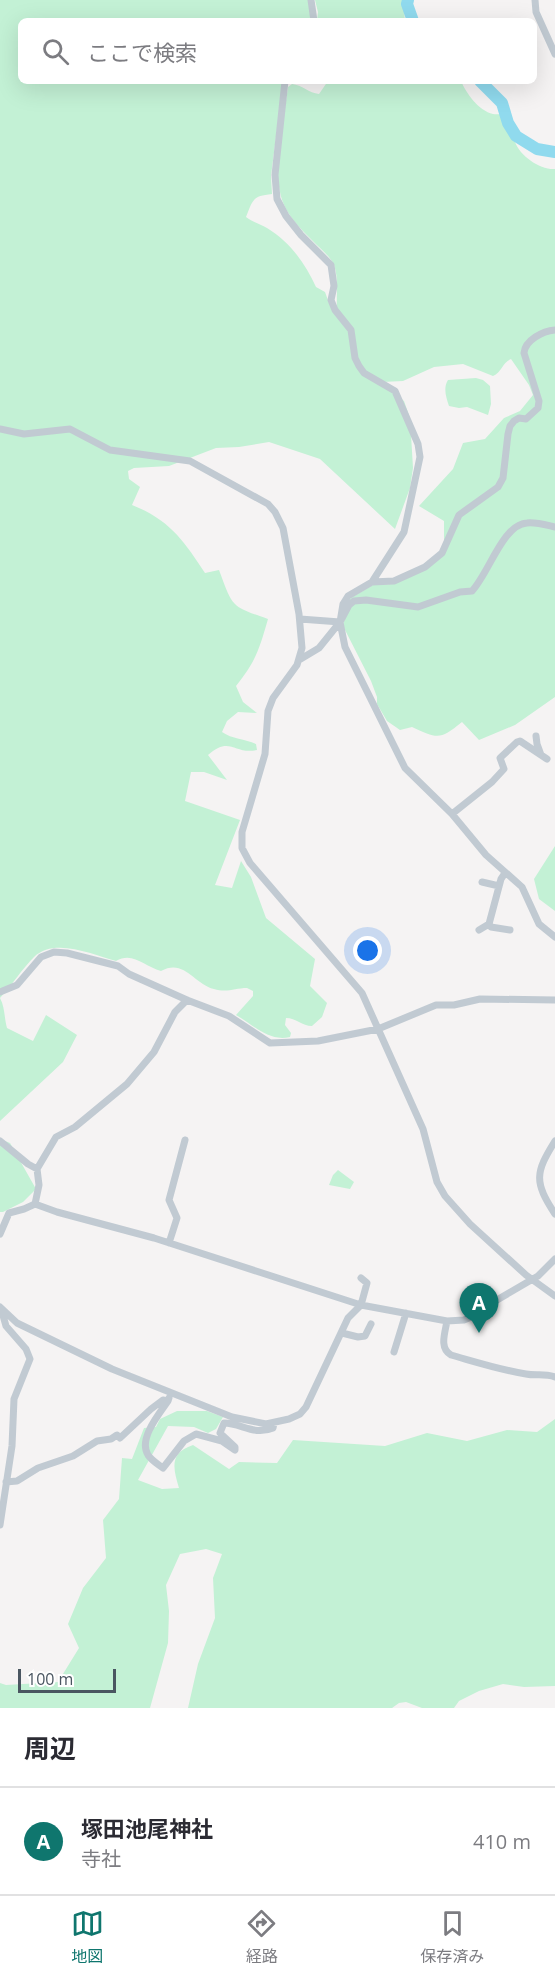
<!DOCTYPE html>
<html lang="ja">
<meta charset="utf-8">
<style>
body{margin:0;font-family:"Open Sans","Noto Sans JP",sans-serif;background:#f7f7f7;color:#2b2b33}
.scale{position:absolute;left:18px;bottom:15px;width:98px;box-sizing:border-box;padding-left:6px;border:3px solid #4a5661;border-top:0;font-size:16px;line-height:21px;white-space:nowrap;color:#4a5661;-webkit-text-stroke:4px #fff;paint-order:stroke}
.you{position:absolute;left:368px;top:951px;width:21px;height:21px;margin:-15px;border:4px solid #fff;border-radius:50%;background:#1a73e8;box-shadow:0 0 0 9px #1a73e833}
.badge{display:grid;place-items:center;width:39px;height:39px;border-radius:50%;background:#0f766e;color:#fff;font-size:20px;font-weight:700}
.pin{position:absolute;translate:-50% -50px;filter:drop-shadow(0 2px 3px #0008)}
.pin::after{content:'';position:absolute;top:32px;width:21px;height:18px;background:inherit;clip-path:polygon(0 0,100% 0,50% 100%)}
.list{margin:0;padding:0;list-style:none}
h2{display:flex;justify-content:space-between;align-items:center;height:78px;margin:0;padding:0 24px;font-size:26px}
h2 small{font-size:20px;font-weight:400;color:#7c7c81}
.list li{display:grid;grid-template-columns:39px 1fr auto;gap:18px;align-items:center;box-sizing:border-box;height:108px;padding:0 24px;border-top:2px solid #e1e1e2}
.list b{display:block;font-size:22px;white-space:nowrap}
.list p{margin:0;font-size:20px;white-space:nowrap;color:#7c7c81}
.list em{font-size:20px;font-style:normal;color:#7c7c81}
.icon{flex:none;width:33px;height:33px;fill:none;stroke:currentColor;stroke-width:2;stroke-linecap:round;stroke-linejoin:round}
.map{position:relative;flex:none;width:555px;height:1708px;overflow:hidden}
.search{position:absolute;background:#fff;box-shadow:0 6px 24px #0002;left:18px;right:18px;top:18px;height:66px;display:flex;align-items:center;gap:15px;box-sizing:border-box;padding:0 21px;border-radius:9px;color:#7c7c81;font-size:22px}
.sheet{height:186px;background:#fff}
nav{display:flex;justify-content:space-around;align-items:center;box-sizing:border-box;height:84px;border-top:2px solid #e1e1e2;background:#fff;font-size:16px;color:#7c7c81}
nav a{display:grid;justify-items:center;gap:3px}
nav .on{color:#0f766e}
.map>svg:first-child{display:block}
</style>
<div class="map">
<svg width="555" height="1708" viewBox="0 0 555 1708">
<rect width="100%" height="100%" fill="#f5f3f3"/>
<path fill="#c3f1d5" d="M 0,0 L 308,0 L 311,13 L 310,21 L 21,21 L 21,81 L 283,81 L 271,176 L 272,194 C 252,196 253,200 246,217 C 253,222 260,224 267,228 C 290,242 305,263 316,287 L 325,292 L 329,303 L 337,310 C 336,295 339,279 334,265 C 331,258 325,253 319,247 C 304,232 284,215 280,192 C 273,161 284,119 288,87 L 292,84 C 302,85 309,93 319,94 L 328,81 L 461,81 C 466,93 479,111 493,114 C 498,115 502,113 507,116 C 516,123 511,133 515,142 C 520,156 540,170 555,169 L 555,697 L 515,725 L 479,740 L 462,722 C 440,740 438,739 412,727 L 400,730 L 387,721 L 377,704 L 377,697 L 371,681 L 343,626 L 349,599 L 373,585 L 392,584 L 444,555 L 444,521 L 419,506 L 453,469 L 463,443 L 485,439 L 504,418 L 520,411 L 533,395 L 529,385 L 511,359 C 502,363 502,372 493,376 L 463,364 L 434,367 L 403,381 L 382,382 L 404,401 L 410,418 L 413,468 L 410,488 L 395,529 L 320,459 L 269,442 L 239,447 L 216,448 L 169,466 L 134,468 L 128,471 L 129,479 L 140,487 L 132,505 C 170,520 184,541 205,573 L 219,570 C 233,607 230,606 268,619 C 259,650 256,661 236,686 L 243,702 L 257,713 L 238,712 L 227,721 L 222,732 C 232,739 245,739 256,744 L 257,750 C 234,755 230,735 208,755 L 227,780 L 204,772 L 191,772 L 185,801 L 240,820 L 215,885 L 232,888 L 241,861 L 251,877 L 266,918 L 315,959 L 310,986 L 327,1003 L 322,1017 L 312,1026 C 302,1026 296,1018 286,1018 L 285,1025 L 291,1033 L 290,1037 C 268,1042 254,1025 236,1015 L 253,996 L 253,991 L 247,988 C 235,988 227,993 214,989 C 194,984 184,958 161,971 C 145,967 133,951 116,961 C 93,955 55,937 34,957 C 22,969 12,985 0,998 C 5,1007 4,1017 7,1028 L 33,1041 L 46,1015 L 77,1035 L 63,1062 L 0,1121 Z
M 315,0 L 403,0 L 405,21 L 317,21 L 318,12 Z
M 476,378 L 483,380 L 490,386 L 491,404 L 488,415 L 467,407 L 459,408 L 449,406 C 446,397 443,388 448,380 Z
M 555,846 L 555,911 L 539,899 L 534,879 Z
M 0,1139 L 10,1143 L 36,1189 L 23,1202 L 3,1212 L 0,1212 Z
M 338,1170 L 354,1182 L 350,1189 L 329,1185 L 333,1175 Z
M 177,1411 L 207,1411 L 223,1417 L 216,1429 L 208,1433 L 194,1427 L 168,1426 L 138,1480 L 162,1489 L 179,1488 C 173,1468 169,1453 193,1445 L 229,1469 L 239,1462 L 277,1463 L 293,1440 L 385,1446 L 427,1433 L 467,1441 L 507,1430 L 537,1432 L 555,1419 L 555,1686 L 524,1687 L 503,1684 L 479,1691 L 459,1701 L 454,1708 L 422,1708 L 406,1702 L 399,1703 L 392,1708 L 188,1708 L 198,1664 L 215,1618 L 213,1578 L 222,1554 L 206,1549 L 180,1554 L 166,1585 L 169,1611 L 168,1643 L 150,1708 L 0,1708 L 0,1683 L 6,1685 L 58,1682 L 79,1648 L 68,1624 L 83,1588 L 106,1558 L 103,1520 L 119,1499 L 122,1458 L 132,1459 L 144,1428 L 156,1427 L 160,1419 Z"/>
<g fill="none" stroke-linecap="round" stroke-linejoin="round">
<path stroke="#90daee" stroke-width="12" d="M 408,0 L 407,4 L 413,21
M 480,81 L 502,103 L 508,123 L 516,136 L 537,149 L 555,152"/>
<path stroke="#c1cad2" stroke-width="7" d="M 311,0 L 314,21
M 535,0 L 536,12 L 555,54
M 285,81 L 275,175 L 277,199 L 286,216 L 301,235 L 331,265 L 334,286 L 331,300 L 335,310 L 351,330 L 355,358 L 359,366 L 364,373 L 395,391 L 418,444 L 420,457 L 404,532 L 372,582
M 555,330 C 543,331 525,340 524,353 L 539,401 L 538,408 L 526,419 L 519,418 L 514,421 L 510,426 L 508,434 L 503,478 L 498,487 L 459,515 L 442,553 L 425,567 L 394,581 L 372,582 L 348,596 L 343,604 L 340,622 L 345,647 L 405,768 L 452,814 L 486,855 L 522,887 L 539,924 L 555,937
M 0,429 L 24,434 L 70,429 L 110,450 L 190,461 L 268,504 L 275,512 L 283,528 L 299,614 L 302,648 L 297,665 L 273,698 L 268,711 L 265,754 L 242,832 L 242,848 L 250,863 L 362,993 L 423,1129 L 437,1182 L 445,1196 L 470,1224 L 526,1275 L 555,1296
M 300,619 L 340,622
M 299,660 L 319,648 L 340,622 L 349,605 L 354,601 L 366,600 L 418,607 L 460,592 L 472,591 C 489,573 503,524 527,523 C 536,522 546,525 555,527
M 536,736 L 537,744 L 541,755
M 452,814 L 492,782 L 504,769 L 500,758 L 517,742 L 520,741 L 547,759
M 482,882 L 499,886
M 489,924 L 491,927 L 510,930
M 479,930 L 489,924 L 501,879 L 505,873
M 0,992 L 17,985 L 41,957 L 54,952 L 67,953 L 118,966 L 129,974 L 187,1000 L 229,1016 L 270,1043 L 318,1041 L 378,1029 L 436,1005 L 454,1005 L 480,999 L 555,1000
M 0,1141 L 28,1164 L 37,1169
M 555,1141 C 535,1173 534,1182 555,1214
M 35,1204 L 57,1212 L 154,1238 L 361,1305 L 447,1321 L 464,1320 L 471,1317 L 485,1307 L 538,1276 L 555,1259
M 0,1234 L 9,1213 L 24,1209 L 35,1204 L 39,1185 L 37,1169 L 56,1137 L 75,1127 L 127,1084 L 154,1052 L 175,1012 L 187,1000
M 169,1243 L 177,1218 L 169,1200 L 185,1140
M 0,1307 L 17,1323 L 112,1369 L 232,1417 L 266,1424 L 289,1419 L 300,1414 L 306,1407 L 348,1318 L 361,1305 L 367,1283 L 361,1278
M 447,1321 C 445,1333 439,1348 451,1355 C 476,1362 501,1370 526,1374 C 536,1376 545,1373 555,1377
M 342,1333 L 358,1337 L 365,1336 L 371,1324
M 394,1352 L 406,1313
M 168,1401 C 159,1414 138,1439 148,1455 C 152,1461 158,1464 163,1468 L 184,1441 L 196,1434 L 222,1441 L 235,1450 L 235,1447 L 220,1433 L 224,1423 C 241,1423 254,1436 273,1428 L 274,1423
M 6,1482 L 17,1481 L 38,1468 L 73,1456 L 97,1441 L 111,1439 L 117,1435 L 120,1438 L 151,1409 L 163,1400 L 168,1401 L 169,1398
M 0,1525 L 12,1446 L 14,1399 L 30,1359 L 26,1349 L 6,1326 L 2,1312"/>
</g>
</svg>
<div class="scale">100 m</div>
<div class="you"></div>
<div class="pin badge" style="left:479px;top:1333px">A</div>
<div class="search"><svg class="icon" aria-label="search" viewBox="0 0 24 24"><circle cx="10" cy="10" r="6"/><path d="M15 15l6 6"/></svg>ここで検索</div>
</div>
<section class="sheet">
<h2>周辺<small></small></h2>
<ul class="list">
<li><span class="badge">A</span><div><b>塚田池尾神社</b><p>寺社</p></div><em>410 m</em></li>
</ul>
</section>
<nav>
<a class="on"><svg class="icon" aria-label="map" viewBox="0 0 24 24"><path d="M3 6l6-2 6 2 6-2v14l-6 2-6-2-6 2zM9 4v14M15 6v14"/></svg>地図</a>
<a><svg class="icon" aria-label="directions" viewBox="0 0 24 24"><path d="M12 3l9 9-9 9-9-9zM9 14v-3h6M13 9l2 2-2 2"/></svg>経路</a>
<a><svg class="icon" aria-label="saved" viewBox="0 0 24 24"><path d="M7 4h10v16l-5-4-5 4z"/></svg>保存済み</a>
</nav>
